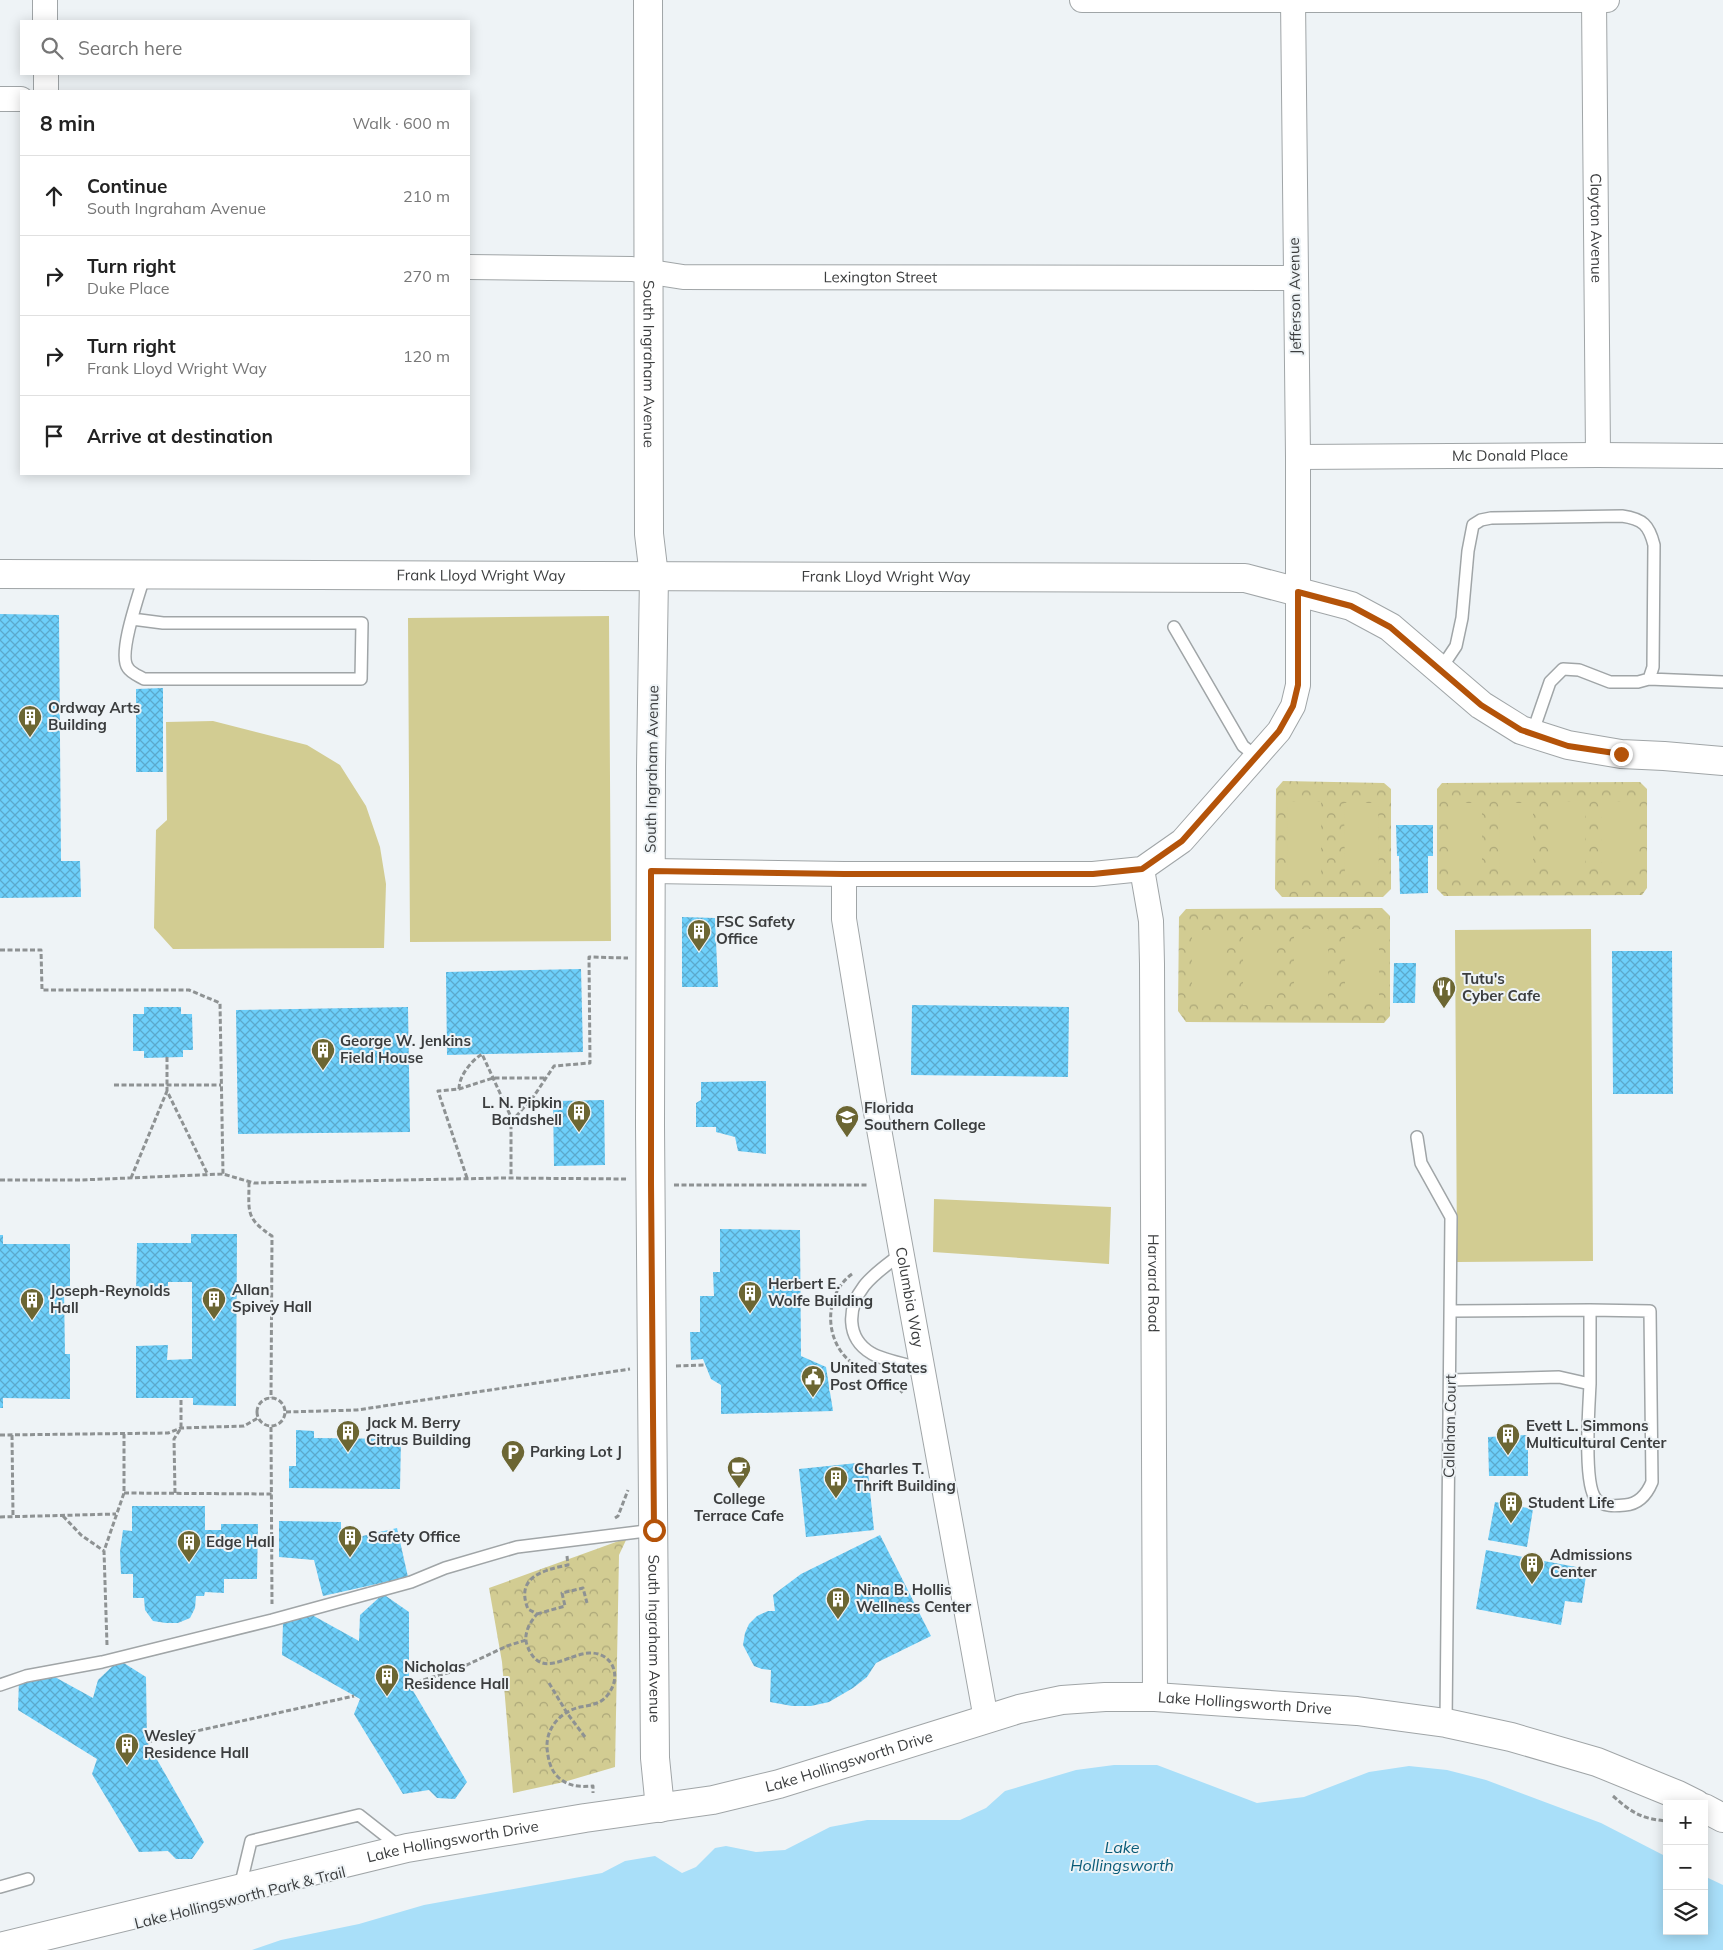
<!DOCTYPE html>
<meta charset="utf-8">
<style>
body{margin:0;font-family:Mulish,sans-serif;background:#f2f2f2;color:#222}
.controls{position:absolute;right:15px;bottom:15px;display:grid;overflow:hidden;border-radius:0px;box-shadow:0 2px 12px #0003}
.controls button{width:45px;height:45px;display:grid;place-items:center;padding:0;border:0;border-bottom:1px solid #e0e0e0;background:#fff;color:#222;font:25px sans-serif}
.stop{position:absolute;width:15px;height:15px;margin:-11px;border:4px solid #b45309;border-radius:50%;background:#fff}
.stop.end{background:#b45309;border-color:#fff;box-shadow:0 1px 5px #0008}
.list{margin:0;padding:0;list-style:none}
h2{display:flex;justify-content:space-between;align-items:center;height:65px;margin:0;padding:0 20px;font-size:21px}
h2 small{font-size:16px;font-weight:400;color:#767676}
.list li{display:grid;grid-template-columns:32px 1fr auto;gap:15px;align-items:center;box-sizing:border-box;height:80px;padding:0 20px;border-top:1px solid #e0e0e0}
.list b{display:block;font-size:19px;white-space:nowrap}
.list p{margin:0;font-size:16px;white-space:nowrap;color:#767676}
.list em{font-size:16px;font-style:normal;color:#767676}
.icon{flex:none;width:28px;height:28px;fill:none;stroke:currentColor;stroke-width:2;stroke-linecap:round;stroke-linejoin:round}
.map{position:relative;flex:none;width:1723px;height:1950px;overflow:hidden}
.search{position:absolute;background:#fff;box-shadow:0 2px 12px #0003;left:20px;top:20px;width:450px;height:55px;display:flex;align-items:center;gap:12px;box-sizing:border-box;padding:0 18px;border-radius:0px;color:#767676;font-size:19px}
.panel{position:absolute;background:#fff;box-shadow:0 2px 12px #0003;left:20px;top:90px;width:450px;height:385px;border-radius:0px}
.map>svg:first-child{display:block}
</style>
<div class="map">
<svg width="1723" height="1950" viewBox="0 0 1723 1950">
<defs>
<pattern id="park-crowns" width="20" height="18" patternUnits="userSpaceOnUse" patternTransform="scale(1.25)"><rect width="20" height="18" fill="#d2cc92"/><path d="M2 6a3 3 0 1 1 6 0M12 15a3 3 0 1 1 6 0" fill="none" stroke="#aca779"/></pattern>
<pattern id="building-cross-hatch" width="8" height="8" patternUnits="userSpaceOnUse" patternTransform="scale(1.25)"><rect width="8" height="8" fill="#6dcffa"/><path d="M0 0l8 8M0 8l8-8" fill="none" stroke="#5ba9cc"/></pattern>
</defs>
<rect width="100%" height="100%" fill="#eef3f6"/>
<path fill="url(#park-crowns)" d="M 1283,781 L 1384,783 L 1391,789 L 1391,889 L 1383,897 L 1282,897 L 1275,889 L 1276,789 Z
M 1640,782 L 1647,789 L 1647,888 L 1642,895 L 1444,896 L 1437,889 L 1437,789 L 1442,783 Z
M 1382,908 L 1390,916 L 1390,1016 L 1384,1023 L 1186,1022 L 1178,1011 L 1179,917 L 1186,909 Z
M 627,1538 L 619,1555 L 615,1767 L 564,1782 L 513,1793 L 502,1662 L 489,1588 Z"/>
<path fill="#d2cc92" d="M 609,616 L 611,941 L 410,942 L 408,618 Z
M 213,721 L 307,745 L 340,765 L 366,806 L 380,847 L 386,884 L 384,948 L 173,949 L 154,928 L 156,830 L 167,820 L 166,722 Z
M 1287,802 L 1321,802 L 1321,876 L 1288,876 Z
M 1551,802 L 1585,802 L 1585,877 L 1551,877 Z
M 1602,802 L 1636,802 L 1636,877 L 1602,877 Z
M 1344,803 L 1378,803 L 1379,878 L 1345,878 Z
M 1449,803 L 1482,803 L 1482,877 L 1449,877 Z
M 1499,803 L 1533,803 L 1533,878 L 1500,878 Z
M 1294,929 L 1328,929 L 1328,1004 L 1294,1004 Z
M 1345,929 L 1379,929 L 1379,1004 L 1345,1004 Z
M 1591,929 L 1593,1261 L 1457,1262 L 1455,930 Z
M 1192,930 L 1225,930 L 1225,1004 L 1192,1004 Z
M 1243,930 L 1276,930 L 1276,1005 L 1243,1005 Z
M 934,1199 L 1111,1207 L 1109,1264 L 933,1252 Z"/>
<path fill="#a9dff9" d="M 1114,1765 L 1157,1765 L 1257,1803 L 1304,1797 L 1369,1772 L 1409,1766 L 1447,1770 L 1486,1780 L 1601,1823 L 1667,1857 L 1667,1931 L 1704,1931 L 1704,1876 L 1723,1885 L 1723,1950 L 252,1950 L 281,1940 L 359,1924 L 424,1905 L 602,1873 L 625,1861 L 655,1856 L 682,1873 L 696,1867 L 715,1848 L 726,1846 L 756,1852 L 785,1850 L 830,1827 L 867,1820 L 960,1820 L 986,1808 L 1005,1791 L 1076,1770 Z"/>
<path fill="url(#building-cross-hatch)" d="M 0,614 L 59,615 L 61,861 L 80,861 L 81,897 L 0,898 Z
M 163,688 L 163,772 L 136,772 L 136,689 Z
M 1396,825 L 1433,825 L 1433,856 L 1428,856 L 1428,893 L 1400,894 L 1399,856 L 1397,856 Z
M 682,917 L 715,918 L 718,987 L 682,987 Z
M 1612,951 L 1672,951 L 1673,1094 L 1613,1094 Z
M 1394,963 L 1416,963 L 1415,1003 L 1393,1003 Z
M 581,969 L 583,1052 L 447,1055 L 446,972 Z
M 912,1005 L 1069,1007 L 1068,1077 L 911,1075 Z
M 144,1007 L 181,1007 L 181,1014 L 192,1014 L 193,1050 L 183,1050 L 183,1057 L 144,1058 L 144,1051 L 133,1051 L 133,1014 L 144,1014 Z
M 408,1007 L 410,1132 L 238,1134 L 236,1010 Z
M 766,1081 L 766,1154 L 738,1151 L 735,1137 L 716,1132 L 716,1127 L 696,1127 L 696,1103 L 701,1100 L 701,1082 Z
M 604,1100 L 605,1165 L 554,1166 L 553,1101 Z
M 720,1229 L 800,1230 L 801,1356 L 826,1367 L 833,1411 L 721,1414 L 721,1385 L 711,1379 L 703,1359 L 691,1360 L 690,1332 L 700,1332 L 700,1296 L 714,1296 L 713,1272 L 720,1272 Z
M 191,1234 L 237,1234 L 236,1406 L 193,1405 L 193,1398 L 136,1398 L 136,1346 L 168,1345 L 167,1360 L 192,1359 L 192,1282 L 168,1282 L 168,1295 L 136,1295 L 137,1243 L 191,1243 Z
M 0,1235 L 3,1235 L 3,1244 L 70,1244 L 70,1288 L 64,1288 L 65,1354 L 70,1354 L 70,1399 L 3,1398 L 3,1408 L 0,1408 Z
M 296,1430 L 314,1431 L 314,1438 L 401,1439 L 400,1489 L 289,1488 L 289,1466 L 296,1466 Z
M 1528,1435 L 1528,1476 L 1489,1476 L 1488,1437 Z
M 867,1462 L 874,1530 L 806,1537 L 799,1469 Z
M 1495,1502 L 1533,1509 L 1527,1547 L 1488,1540 Z
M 132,1506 L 205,1506 L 205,1530 L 221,1530 L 221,1524 L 258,1524 L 257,1579 L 224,1579 L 224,1593 L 205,1592 L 204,1596 L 196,1596 L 195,1608 L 190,1618 L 178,1623 L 166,1623 L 153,1621 L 145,1610 L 144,1598 L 133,1598 L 133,1574 L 121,1574 L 120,1552 L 123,1530 L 132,1531 Z
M 279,1521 L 341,1522 L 341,1541 L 397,1528 L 408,1577 L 323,1596 L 314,1560 L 279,1557 Z
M 880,1535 L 931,1636 L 876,1663 L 867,1677 L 853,1688 L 829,1702 L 811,1706 L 792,1706 L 770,1702 L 771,1670 L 762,1669 L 754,1666 L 743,1645 L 745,1633 L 749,1624 L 757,1616 L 768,1611 L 775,1611 L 773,1595 L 801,1574 Z
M 1486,1550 L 1587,1569 L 1582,1603 L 1565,1601 L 1561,1625 L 1476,1609 Z
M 383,1594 L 409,1612 L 409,1684 L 467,1782 L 455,1799 L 437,1798 L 429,1790 L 403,1794 L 354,1714 L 360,1699 L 282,1655 L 283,1623 L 312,1615 L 359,1641 L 360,1615 Z
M 119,1660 L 146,1677 L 147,1742 L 204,1842 L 192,1859 L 176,1859 L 168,1851 L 139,1852 L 92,1774 L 97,1759 L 18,1710 L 19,1679 L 53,1676 L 93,1698 L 98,1680 Z"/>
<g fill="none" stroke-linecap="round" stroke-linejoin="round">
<g stroke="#a0a5a7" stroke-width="14">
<path id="lane" d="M 132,619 L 163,623 L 362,623 L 361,679 L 144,679 C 139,676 131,673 128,668 C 117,654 140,592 145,574
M 1174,627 L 1243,746 L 1257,757
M 1440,670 L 1456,646 L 1462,618 L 1468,551 L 1473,525 L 1481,520 L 1491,518 L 1622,516 C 1643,519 1649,525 1654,545 L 1653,667 L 1649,679 L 1638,682 L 1610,682 L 1579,670 L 1563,669 L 1550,682 L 1532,734
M 1649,679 L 1723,682
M 1417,1137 L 1421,1163 L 1451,1217 L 1446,1723
M 902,1253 C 890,1263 874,1273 864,1286 C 847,1308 846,1338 871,1353 C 882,1360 909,1365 923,1369
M 1452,1311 L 1590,1310 L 1590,1384
M 1451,1380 L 1559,1377 L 1590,1384 C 1589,1406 1583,1484 1596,1499 C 1603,1507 1615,1506 1625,1505 C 1639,1504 1647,1494 1652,1482 L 1650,1311 L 1590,1310
M 0,1685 L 26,1676 L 102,1662 L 272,1620 L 411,1582 L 445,1568 L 517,1547 L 654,1530
M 0,1887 L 28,1879
M 240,1887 L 251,1841 L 359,1815 L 401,1848"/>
</g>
<g stroke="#a0a5a7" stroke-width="26">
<g id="street">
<path d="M 45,0 L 45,21"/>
<path d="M 1082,0 L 1607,0"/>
<path id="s1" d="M 1594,0 L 1598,455"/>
<path d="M 46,74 L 46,91"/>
<path d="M 0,99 L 21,99"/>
<path id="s2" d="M 469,267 L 632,269 L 683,277 L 1294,278"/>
<path id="s3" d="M 1298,457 L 1598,455 L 1723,456"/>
<path id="s4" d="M 1142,869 L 1151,921 L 1152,964 L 1155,1697"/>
<path d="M 651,871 L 844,874 L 1093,874 L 1142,869 L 1182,841 L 1279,731 L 1293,706 L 1298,685 L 1298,457 L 1293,0"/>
<path id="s5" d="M 844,874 L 844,919 L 873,1096 L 986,1719"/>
</g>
</g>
<g stroke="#a0a5a7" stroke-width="30">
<g id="secondary">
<path id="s6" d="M 648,0 L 649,534 L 654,576 L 651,767 L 650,1125 L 655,1758 L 660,1808"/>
<path id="s7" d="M 0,574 L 1245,578 L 1351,606 L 1390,627 L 1481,705 L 1521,730 L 1568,745 L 1621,754 L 1664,756 L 1723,761"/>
<path d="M 1704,1808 L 1723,1818"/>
<path id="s8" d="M 0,1947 L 407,1848 L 585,1818 L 713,1800 L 779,1784 L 1019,1709 L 1062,1700 L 1105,1697 L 1155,1697 L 1357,1711 L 1446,1723 L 1511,1737 L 1597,1762 L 1678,1795 L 1696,1804"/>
</g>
</g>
<path stroke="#8e9293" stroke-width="3" stroke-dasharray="5 2.5" stroke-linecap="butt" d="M 0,950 L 41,950 L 42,990 L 189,990 L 220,1003 L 223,1174
M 167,1057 L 167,1091
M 114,1085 L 221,1085
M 459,1089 C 459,1076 471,1061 482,1054 L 511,1117 L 511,1178
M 511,1122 L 534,1096 L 554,1066 L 590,1063 L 589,957 L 628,958
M 131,1178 L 167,1091 L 208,1175
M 467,1178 L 438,1091 L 459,1089 L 493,1078 L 545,1078
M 0,1180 L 81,1180 L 223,1174 L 254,1183 L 503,1178 L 628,1179
M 249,1182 C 249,1212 245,1218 272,1236 L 271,1398
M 674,1185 L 867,1185
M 852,1274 C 818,1299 826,1357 866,1370
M 676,1366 L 705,1365
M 889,1378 L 903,1393
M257 1412a14 14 0 1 1 28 0a14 14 0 1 1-28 0Z
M 286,1412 L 357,1410 L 630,1369
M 271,1427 L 272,1604
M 0,1435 L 168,1433 L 181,1428 L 244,1426 L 258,1418
M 12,1435 L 13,1516
M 124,1493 L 272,1494
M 175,1493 L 174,1439 L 181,1428 L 181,1398
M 63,1516 L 81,1535 L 104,1551
M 0,1517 L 116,1514
M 615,1518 L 618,1516 L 628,1490
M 567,1556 L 568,1565 C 543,1570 515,1577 528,1609 L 537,1614 C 530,1622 523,1634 527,1645 C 540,1681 567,1654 589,1653 C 612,1652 622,1675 609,1693 C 602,1704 592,1705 580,1707 C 560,1712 546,1728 547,1748 C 548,1758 550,1769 557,1776 C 568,1787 579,1787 593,1786 L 593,1793
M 537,1614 L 565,1606 L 562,1593 L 583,1588 L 587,1603
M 107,1645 L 104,1551 L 124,1493 L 124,1434
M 549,1683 L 567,1713 L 585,1737
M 409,1684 L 454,1671 L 507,1646 L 526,1640
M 147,1742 L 354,1696
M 1613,1796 C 1631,1812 1641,1819 1667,1821"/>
<use href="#lane" stroke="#fff" stroke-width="11"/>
<use href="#street" stroke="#fff" stroke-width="24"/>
<use href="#secondary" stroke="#fff" stroke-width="28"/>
</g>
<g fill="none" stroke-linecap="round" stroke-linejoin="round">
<path stroke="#b45309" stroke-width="6" d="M 654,1530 L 651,1183 L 651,871 L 844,874 L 1093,874 L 1142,869 L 1182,841 L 1279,731 L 1293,706 L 1298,685 L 1298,592 L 1351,606 L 1390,627 L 1481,705 L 1521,730 L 1568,746 L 1621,754"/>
</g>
<defs>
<g id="building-pin" transform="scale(1.25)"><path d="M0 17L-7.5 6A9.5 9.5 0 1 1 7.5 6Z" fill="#6c6633" stroke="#eef3f6"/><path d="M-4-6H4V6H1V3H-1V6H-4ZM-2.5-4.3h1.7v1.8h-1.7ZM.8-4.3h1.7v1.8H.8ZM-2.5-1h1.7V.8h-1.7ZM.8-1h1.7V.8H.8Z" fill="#fff"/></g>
<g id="restaurant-pin" transform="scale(1.25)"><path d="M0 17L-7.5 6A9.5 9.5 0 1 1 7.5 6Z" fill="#6c6633" stroke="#eef3f6"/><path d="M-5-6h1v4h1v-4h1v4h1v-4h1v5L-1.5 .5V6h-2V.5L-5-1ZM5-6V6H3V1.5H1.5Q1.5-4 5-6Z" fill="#fff"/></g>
<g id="university-pin" transform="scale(1.25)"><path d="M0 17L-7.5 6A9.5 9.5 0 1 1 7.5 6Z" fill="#6c6633" stroke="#eef3f6"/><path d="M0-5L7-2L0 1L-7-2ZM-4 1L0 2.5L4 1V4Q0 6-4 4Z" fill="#fff"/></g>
<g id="civic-pin" transform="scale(1.25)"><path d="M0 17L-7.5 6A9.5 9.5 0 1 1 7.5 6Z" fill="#6c6633" stroke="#eef3f6"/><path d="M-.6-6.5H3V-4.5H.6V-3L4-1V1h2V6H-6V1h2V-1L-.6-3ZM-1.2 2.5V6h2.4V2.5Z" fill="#fff"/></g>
<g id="parking-pin" transform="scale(1.25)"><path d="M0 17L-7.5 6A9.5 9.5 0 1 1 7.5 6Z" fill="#6c6633" stroke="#eef3f6"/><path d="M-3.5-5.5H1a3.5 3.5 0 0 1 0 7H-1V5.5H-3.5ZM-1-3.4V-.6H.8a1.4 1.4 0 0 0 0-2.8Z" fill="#fff"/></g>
<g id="cafe-pin" transform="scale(1.25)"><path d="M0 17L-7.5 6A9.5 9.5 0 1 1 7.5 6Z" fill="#6c6633" stroke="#eef3f6"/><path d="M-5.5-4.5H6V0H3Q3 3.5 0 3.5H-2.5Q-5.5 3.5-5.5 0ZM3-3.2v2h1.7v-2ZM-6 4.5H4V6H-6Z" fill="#fff"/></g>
</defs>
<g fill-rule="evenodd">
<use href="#building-pin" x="30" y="717"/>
<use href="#building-pin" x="699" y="931"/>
<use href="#restaurant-pin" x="1444" y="988"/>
<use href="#building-pin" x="323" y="1050"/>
<use href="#building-pin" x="579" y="1112"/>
<use href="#university-pin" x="847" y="1117"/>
<use href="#building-pin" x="750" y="1293"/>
<use href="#building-pin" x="214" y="1299"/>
<use href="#building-pin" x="32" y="1300"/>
<use href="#civic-pin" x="813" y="1377"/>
<use href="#building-pin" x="348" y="1432"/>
<use href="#building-pin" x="1508" y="1435"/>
<use href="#parking-pin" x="513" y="1452"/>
<use href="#cafe-pin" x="739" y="1468"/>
<use href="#building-pin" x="836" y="1478"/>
<use href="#building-pin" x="1511" y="1503"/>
<use href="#building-pin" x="350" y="1537"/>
<use href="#building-pin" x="189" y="1542"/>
<use href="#building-pin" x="1532" y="1564"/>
<use href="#building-pin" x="838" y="1599"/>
<use href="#building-pin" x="387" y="1676"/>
<use href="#building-pin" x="127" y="1745"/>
</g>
<g text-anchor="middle" stroke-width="4" stroke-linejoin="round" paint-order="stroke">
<g font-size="15" fill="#3b3d3e" stroke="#eef3f6">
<text dy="5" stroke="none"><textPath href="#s1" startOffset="228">Clayton Avenue</textPath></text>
<text dy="5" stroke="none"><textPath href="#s2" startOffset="412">Lexington Street</textPath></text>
<text transform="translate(1295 296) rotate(-91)" y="5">Jefferson Avenue</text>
<text dy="5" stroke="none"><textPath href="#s6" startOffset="364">South Ingraham Avenue</textPath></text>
<text dy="5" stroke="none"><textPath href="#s3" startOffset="212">Mc Donald Place</textPath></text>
<text dy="5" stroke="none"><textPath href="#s7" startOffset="481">Frank Lloyd Wright Way</textPath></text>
<text dy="5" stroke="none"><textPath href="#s7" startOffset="886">Frank Lloyd Wright Way</textPath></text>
<text transform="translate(652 769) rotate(-89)" y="5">South Ingraham Avenue</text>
<text dy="5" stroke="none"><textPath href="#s4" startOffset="415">Harvard Road</textPath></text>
<text dy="5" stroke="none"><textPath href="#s5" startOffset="429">Columbia Way</textPath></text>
<text transform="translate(1450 1426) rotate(-89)" y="5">Callahan Court</text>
<text dy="5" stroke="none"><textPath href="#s6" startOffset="1639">South Ingraham Avenue</textPath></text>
<text dy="5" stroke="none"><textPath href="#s8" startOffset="1275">Lake Hollingsworth Drive</textPath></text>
<text dy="5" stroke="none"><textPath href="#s8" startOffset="870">Lake Hollingsworth Drive</textPath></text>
<text dy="5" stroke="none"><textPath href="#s8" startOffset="465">Lake Hollingsworth Drive</textPath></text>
<text transform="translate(240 1898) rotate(-14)" y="5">Lake Hollingsworth Park &amp; Trail</text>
</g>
<g font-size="15" font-weight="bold" fill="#3b3d3e" stroke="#eef3f6" text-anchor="start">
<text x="48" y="713">Ordway Arts<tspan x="48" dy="17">Building</tspan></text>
<text x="716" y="927">FSC Safety<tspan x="716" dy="17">Office</tspan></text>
<text x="1462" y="984">Tutu's<tspan x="1462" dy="17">Cyber Cafe</tspan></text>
<text x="340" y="1046">George W. Jenkins<tspan x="340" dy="17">Field House</tspan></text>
<text x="562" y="1108" text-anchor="end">L. N. Pipkin<tspan x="562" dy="17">Bandshell</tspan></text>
<text x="864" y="1113">Florida<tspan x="864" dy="17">Southern College</tspan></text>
<text x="768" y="1289">Herbert E.<tspan x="768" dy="17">Wolfe Building</tspan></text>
<text x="232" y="1295">Allan<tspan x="232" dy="17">Spivey Hall</tspan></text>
<text x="50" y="1296">Joseph-Reynolds<tspan x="50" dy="17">Hall</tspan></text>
<text x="830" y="1373">United States<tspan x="830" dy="17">Post Office</tspan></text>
<text x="366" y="1428">Jack M. Berry<tspan x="366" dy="17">Citrus Building</tspan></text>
<text x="1526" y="1431">Evett L. Simmons<tspan x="1526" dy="17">Multicultural Center</tspan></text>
<text x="530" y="1457">Parking Lot J</text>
<text x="854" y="1474">Charles T.<tspan x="854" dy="17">Thrift Building</tspan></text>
<text x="739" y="1504" text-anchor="middle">College<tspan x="739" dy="17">Terrace Cafe</tspan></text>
<text x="1528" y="1508">Student Life</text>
<text x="368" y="1542">Safety Office</text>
<text x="206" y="1547">Edge Hall</text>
<text x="1550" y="1560">Admissions<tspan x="1550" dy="17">Center</tspan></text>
<text x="856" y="1595">Nina B. Hollis<tspan x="856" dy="17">Wellness Center</tspan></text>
<text x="404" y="1672">Nicholas<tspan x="404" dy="17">Residence Hall</tspan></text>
<text x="144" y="1741">Wesley<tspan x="144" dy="17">Residence Hall</tspan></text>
</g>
<g font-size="16" font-style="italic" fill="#095b78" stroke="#eef3f6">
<text x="1122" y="1853">Lake<tspan x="1122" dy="18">Hollingsworth</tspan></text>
</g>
</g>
</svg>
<div class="controls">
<button>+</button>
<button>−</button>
<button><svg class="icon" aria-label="layers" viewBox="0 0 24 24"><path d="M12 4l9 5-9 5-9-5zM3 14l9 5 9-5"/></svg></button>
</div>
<div class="stop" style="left:654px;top:1530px"></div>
<div class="stop end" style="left:1621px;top:754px"></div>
<div class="search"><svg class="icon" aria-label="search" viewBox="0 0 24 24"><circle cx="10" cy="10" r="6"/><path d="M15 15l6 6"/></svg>Search here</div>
<section class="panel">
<h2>8 min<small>Walk · 600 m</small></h2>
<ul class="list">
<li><svg class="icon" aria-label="ahead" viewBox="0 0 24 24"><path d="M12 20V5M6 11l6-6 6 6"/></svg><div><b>Continue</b><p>South Ingraham Avenue</p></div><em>210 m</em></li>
<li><svg class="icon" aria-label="right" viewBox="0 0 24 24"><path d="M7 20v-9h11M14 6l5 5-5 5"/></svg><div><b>Turn right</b><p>Duke Place</p></div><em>270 m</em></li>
<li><svg class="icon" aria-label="right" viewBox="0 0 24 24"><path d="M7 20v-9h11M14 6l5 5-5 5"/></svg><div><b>Turn right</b><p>Frank Lloyd Wright Way</p></div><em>120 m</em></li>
<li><svg class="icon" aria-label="arrive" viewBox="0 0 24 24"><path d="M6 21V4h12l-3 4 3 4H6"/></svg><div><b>Arrive at destination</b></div></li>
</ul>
</section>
</div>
